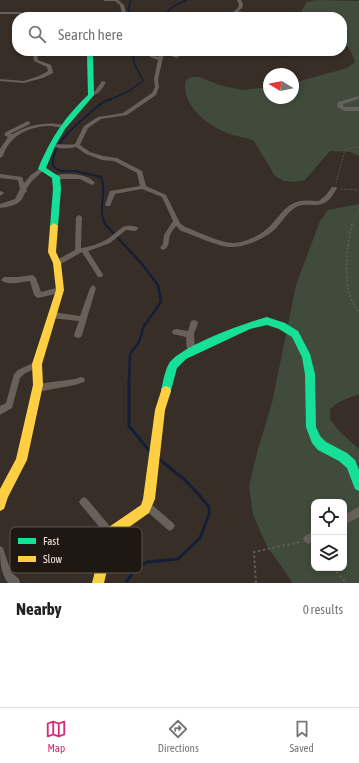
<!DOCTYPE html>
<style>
body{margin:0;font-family:"Asap Condensed",sans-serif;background:#f2f2f2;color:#222}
.controls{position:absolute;right:12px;bottom:12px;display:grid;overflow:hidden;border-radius:8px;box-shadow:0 2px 6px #0003}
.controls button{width:36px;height:36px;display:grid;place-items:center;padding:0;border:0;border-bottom:1px solid #e0e0e0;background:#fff;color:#222;font:20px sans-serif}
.compass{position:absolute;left:263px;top:68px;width:36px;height:36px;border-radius:50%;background:#fff;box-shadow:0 2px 6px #0003;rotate:280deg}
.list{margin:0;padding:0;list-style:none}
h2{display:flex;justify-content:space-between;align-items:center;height:52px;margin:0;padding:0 16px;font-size:17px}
h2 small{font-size:13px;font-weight:400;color:#767676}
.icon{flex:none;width:22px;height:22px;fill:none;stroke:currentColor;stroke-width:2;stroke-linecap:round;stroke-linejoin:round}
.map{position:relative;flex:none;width:359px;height:583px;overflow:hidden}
.search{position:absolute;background:#fff;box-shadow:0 2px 6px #0003;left:12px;right:12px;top:12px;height:44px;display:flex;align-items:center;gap:10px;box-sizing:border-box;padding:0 14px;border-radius:16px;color:#767676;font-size:15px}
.sheet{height:124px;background:#fff}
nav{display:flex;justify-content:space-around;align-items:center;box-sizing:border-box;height:56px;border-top:1px solid #e0e0e0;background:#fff;font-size:11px;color:#767676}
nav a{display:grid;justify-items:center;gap:2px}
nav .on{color:#db2777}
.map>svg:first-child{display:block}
</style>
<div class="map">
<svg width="359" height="583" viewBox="0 0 359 583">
<rect width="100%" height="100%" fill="#372e27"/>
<path fill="#414b3b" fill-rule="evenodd" d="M 316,0 L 359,1 L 359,156 L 351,152 L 330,151 L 305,180 L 296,182 L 284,181 L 275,176 L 254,141 C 246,137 238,137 230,134 C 209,127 180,105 186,80 L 192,77 L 199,77 L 219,85 L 242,90 L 269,87 L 269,98 L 293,98 L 293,83 L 347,68 L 355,62 C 352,53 350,47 342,42 L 342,17 L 292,17 L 301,12 L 307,2 Z
M 359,204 L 359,394 L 339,402 L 330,409 L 330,419 L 339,431 L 359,449 L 359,583 L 293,583 L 267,546 L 253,515 L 249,486 L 258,449 L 272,403 L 296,285 L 320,221 L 328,210 ZM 314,502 L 344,502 L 344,568 L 314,568 Z"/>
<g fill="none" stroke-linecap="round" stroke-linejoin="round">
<path stroke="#141f37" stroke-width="1.5" d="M 131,0 L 128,9 L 132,17
M 161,17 L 174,6 L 187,0
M 109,100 L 129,91 L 143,81 L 134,63 L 133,51"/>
<path stroke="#141f37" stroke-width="2" d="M 106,225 C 96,211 108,191 101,177 L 75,171 L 60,171 L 53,166 C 50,141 86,117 103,102 L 111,99"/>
<path stroke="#141f37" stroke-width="2.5" d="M 105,224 L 141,263 L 158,285 L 161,302 L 144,326 L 139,342 L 130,354 L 129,383"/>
<path stroke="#141f37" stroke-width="3" d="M 129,382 L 129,426 L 151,453
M 126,583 L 134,570 L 147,562 L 178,559 L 200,538 L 209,514 L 209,507 L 200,496 L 186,481 L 158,458"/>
<path stroke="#625c57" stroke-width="1" stroke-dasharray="1.5 1.5" stroke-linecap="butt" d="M 336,183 L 345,150 L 354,147 L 359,148
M 341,189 L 359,190
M 352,225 L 359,208"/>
<path stroke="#625c57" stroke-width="1.5" stroke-dasharray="2 2" stroke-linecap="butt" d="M 352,224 C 346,249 341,292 359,312"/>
<path stroke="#625c57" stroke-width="2" stroke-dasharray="2.5 2.5" stroke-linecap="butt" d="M 333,568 L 346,583
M 256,583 L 254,552 L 300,542"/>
<path fill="#68605b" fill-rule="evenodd" d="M 103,0 L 118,0 L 124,5 L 127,17 L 123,17 L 120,5 L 115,1 L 105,1 Z
M 237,0 L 241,0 L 243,4 L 242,8 L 238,11 L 248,13 L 254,17 C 248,17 242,14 236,13 L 232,17 L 227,17 L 238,8 L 239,4 Z
M 0,12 L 19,12 L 39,17 L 31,17 L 19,14 L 0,14 Z
M 35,51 L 40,51 L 37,54 L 38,60 L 51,65 L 53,72 L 53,73 L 43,78 L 24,83 L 0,81 L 0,79 L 24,81 L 39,76 L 48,71 L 47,67 L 34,61 L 33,54 Z
M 79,51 L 85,51 L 90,53 L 94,51 L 99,51 L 90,56 Z
M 146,51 L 150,51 L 154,55 L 158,57 L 159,51 L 165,51 L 177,55 L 182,51 L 186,52 L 177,58 L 164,54 L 158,79 L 159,87 L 156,95 L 127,115 L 101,119 L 88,128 L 80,145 L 90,152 L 103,156 L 117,158 L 142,171 L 146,186 L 166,195 L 180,223 L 185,227 C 199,232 218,242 232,243 C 244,243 262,235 270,226 C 277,219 283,209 292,204 C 301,199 309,201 319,201 L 326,195 L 332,187 L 336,187 L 337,188 C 334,193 331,199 326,202 C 317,208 306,202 296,207 C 286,213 281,224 273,231 C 267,236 260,239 254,242 C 248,244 240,247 233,247 C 219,248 195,235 181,231 L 176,226 C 174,229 171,232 170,235 C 168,242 170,247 163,250 L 160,248 L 163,244 L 164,235 L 173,221 L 162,197 L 142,189 L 115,194 L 110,206 L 106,206 L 105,205 L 110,191 L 140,186 L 137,173 L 114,161 L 102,160 L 86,154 L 76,147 C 69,149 58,149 51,146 C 58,142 67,146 75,144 L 84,126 L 98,117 L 123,113 L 152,93 L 155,87 L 154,79 L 158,60 L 150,57 Z
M 102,81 L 106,82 C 102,89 98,96 89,96 L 89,94 L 95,91 Z
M 359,96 L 358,99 L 343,104 L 343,106 L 346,107 L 359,107 L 359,111 L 345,111 L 337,107 L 338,102 Z
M 28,121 L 30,122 L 30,124 L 10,134 L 13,134 C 28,125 46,121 64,125 L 65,126 C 60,129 55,126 50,126 C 29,126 9,136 3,156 L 0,158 L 0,149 L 8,137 L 4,135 L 6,132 Z
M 42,167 L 45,169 L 32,181 L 26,189 L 27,191 C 24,193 24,196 22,199 C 17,206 7,207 0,208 L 0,204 L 15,199 L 20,189 L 18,180 L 0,178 L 0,174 L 22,177 L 24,183 L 31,175 Z
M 64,174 C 75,174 87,174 95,183 L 92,185 L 80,179 L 55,179 L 52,177 L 55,175 Z
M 0,191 L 3,192 L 4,193 L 0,196 Z
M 79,215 L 82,217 L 81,248 C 90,247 102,243 109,238 C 121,230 121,223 137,227 L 138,229 L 135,231 L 126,230 L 110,243 L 88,251 L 102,273 L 103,275 L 102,277 L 98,277 L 82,252 L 59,265 L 55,265 L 54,263 L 55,261 L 75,250 L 76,217 Z
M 33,275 L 36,278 L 41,292 L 60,287 L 62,288 L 63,290 L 62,292 L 60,293 L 38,298 L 36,297 L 34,295 L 30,281 C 22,282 7,286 1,280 L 4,277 L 18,277 Z
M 93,285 L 96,288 L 82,335 L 81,337 L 78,338 L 75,337 L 74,335 L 79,321 L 52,318 L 49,317 L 48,315 L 49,313 L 52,312 L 80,316 L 90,288 Z
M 194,320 L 197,321 L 198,323 L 194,334 L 195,352 L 194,354 L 191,355 L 188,354 L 187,352 L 186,337 L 173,334 L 172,332 L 173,330 L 176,329 L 188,331 L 191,321 Z
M 37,361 L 40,362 L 41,364 L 40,366 L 24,374 L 20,378 L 12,408 L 0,415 L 0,406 L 6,403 L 14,374 L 18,370 Z
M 81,377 L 84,378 L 85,380 L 84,382 L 75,385 L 37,392 L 34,390 L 33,388 L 34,386 L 37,384 L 75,379 Z
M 84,497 L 87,499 L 113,530 L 115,533 L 113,536 L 110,538 L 107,536 L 81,505 L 79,502 L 81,499 Z
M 146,500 L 149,502 L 173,523 L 175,526 L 173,529 L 170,531 L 167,529 L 143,508 L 141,505 L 143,502 Z
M 359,507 L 359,517 L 344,525 L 344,515 Z
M 314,531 L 314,541 L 308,544 L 305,542 L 303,539 L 305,536 Z
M 0,546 L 3,548 L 11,572 L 19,579 L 20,583 L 8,583 C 0,573 0,559 0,546 Z"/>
<path fill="#16e098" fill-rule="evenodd" d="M 90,53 L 93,55 L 94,95 L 65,129 L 55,146 L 46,168 L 60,177 L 61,189 L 58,226 L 54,229 L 50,226 L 53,189 L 52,178 L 38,169 C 51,138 64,118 88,95 L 87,55 Z
M 267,317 L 285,323 L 298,331 L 310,354 L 315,374 L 316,427 L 320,436 L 326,442 L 347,453 L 355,460 L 359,470 L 359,491 L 355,489 L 347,468 L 339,461 L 318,450 L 312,443 L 306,427 L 305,374 L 302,357 L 292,337 L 279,329 L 267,325 L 250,329 L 186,359 L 177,368 L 170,394 L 166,396 L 162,394 L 161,391 C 163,382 165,369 170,362 C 184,345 245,323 267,317 Z"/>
<path fill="#ffcf43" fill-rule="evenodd" d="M 54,223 L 58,226 L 56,252 L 61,263 L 64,290 L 42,364 L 43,385 L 27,460 L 8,497 L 4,509 L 0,511 L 0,489 L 16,459 L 33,385 L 32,364 L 56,290 L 53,263 L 48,252 L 50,226 Z
M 166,386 L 170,388 L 171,391 L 165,410 L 155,499 L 149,513 L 115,537 L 104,583 L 92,583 L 106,529 L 141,505 L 143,499 L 155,410 L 162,388 Z"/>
</g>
<rect x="10" y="527" width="132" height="46" rx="6" fill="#1f1711" stroke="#5d544e" stroke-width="1"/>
<rect x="18" y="538" width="18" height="6" fill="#16e098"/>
<rect x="18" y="556" width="18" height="6" fill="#ffcf43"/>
<g font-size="11" fill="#efe4dc">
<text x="43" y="545">Fast</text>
<text x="43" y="563">Slow</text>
</g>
</svg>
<div class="controls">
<button><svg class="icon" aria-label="locate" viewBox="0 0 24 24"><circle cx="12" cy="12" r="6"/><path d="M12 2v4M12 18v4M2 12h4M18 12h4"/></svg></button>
<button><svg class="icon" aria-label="layers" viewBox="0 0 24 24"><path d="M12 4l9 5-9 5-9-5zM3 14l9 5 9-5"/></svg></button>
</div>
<svg class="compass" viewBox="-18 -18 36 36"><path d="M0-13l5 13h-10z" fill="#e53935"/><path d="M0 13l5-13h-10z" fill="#767676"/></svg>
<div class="search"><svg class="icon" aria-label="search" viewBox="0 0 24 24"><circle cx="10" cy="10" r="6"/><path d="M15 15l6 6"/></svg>Search here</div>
</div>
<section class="sheet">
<h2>Nearby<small>0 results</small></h2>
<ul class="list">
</ul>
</section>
<nav>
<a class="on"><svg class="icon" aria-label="map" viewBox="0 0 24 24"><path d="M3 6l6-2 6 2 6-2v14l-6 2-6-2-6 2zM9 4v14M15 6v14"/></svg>Map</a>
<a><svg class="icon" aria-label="directions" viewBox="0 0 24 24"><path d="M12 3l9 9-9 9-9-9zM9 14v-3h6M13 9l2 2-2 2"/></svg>Directions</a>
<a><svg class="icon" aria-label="saved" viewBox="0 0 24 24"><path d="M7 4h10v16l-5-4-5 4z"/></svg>Saved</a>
</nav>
